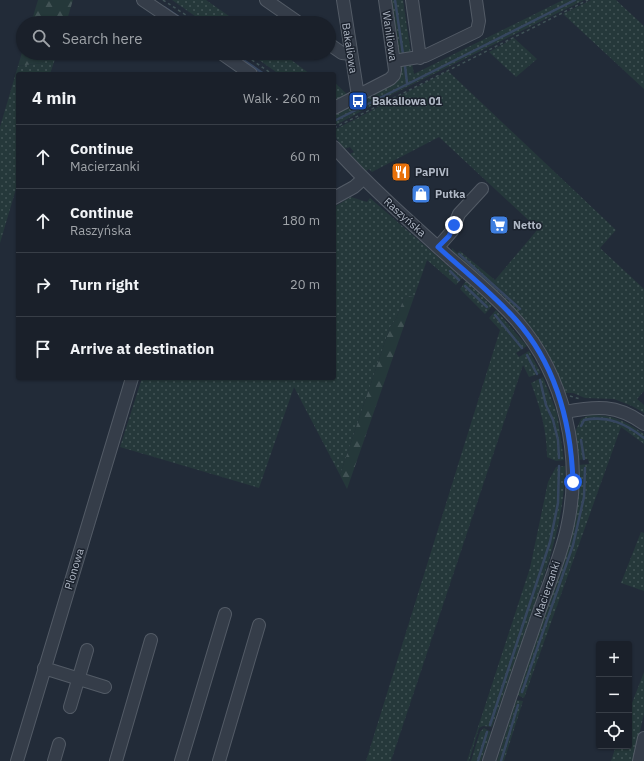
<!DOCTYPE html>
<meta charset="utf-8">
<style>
body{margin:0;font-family:"IBM Plex Sans",sans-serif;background:#272d36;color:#f1f3f6}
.controls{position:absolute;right:12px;bottom:12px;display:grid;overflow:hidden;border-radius:4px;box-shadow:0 1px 3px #0004}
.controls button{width:36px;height:36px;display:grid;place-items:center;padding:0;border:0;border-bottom:1px solid #383e47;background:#1a202a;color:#f1f3f6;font:20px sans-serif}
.stop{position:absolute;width:12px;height:12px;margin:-9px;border:3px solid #2563eb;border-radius:50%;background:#fff}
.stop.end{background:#2563eb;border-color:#fff;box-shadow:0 1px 4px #0008}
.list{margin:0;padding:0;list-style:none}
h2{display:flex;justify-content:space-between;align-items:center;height:52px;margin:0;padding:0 16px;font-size:17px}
h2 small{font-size:13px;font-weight:400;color:#9fa3a8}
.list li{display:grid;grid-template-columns:26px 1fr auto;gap:12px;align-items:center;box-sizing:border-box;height:64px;padding:0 16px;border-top:1px solid #383e47}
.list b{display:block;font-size:15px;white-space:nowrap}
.list p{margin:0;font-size:13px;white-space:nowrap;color:#9fa3a8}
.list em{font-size:13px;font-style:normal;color:#9fa3a8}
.icon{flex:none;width:22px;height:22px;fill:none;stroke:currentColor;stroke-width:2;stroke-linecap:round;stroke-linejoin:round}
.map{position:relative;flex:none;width:644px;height:761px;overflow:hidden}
.search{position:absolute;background:#1a202a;box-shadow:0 1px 3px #0004;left:16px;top:16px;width:320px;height:44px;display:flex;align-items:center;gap:10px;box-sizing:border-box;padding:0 14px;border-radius:22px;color:#9fa3a8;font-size:15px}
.panel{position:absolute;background:#1a202a;box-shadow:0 1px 3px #0004;left:16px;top:72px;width:320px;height:308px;border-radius:4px}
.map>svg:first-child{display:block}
</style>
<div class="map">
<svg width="644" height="761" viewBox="0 0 644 761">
<defs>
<pattern id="green-dots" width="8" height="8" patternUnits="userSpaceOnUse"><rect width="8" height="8" fill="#25383a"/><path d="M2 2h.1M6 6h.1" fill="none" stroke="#425355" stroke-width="1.8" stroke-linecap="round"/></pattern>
<pattern id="forest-firs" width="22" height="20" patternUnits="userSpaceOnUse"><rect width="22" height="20" fill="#25383a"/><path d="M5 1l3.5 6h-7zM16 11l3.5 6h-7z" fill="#425355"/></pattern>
</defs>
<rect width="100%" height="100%" fill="#222b38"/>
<path fill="url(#green-dots)" d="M 172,0 L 206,0 L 239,23 L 205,23 Z
M 391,0 L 403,0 L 411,54 L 399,55 Z
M 563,0 L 584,0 L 393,94 L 334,126 L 334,111 L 400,79 L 399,69 L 403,65 L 412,64 L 414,74 Z
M 591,0 L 616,0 L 644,26 L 644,89 L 563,14 Z
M 514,38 L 537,59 L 516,77 L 489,52 Z
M 52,53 L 57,53 L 50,74 L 18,74 L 18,182 L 0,243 L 0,127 L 18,66 L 42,63 Z
M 249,53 L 282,53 L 310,74 L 279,74 Z
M 448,71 L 616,230 L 600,248 L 644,289 L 644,391 L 637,399 L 644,405 L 644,413 L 632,406 L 614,399 L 585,398 L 573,393 L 565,393 C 540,328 503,296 452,251 L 452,248 L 457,253 L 460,251 L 495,280 L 538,229 L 439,137 L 372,172 L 369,169 L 366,171 L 350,154 L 354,152 L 350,147 L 344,149 L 334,135 L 334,130 Z
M 334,82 L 349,96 L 334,103 Z
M 351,197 L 367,202 L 370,198 L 462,278 L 456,285 L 427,260 L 414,297 L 407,296 L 404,298 L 396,319 L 390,327 L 340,475 L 294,387 L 259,488 L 120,447 L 142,378 L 334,378 L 334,207 Z
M 466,281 L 492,306 L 485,314 L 460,289 Z
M 496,310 L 527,346 L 516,353 L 519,357 L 529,351 L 541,373 L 529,377 L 523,365 L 391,761 L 366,761 L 500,330 L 489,318 Z
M 543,377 L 557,413 L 564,460 L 556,461 L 547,457 C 547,431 540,407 531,383 Z
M 589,415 C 612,414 626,421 644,434 L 644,444 L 621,427 L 524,698 L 517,695 L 571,538 L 578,495 L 579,465 L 589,464 L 588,459 L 578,460 L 575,432 L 581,419 Z
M 565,466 C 565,518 548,565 531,614 C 518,652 505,690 492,727 L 483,726 L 479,728 L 469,761 L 467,761 L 530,568 L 548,482 L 556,467 Z
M 641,532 L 644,533 L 644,591 L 621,583 Z
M 644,672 L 644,714 L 633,761 L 611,761 L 616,746 L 629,746 L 629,711 Z
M 516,700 L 523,701 L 504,761 L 497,761 Z
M 484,728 L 491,732 L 481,761 L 471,761 L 480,732 Z"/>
<path fill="url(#forest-firs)" d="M 38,0 L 73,0 L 66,23 L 31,23 Z
M 23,49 L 23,53 L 52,53 L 42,63 L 18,66 Z
M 407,296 L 414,297 L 347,489 L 340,475 L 390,327 L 396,319 L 404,298 Z"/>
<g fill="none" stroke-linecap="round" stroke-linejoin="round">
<path stroke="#36465f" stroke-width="2.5" d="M 395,0 L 403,54
M 164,7 L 188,23
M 233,53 L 264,74
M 405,66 L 407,83
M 334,121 L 575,0
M 459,254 L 520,309
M 450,271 L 459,280
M 465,286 L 487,307
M 495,315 L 522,348
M 527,355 L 537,374
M 540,380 L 546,405 L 553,420 L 558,440 L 559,458
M 581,426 L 584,420 C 608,415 626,424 644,438
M 581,440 L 584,459
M 522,692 L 573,545 L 584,497 L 585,468
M 490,725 L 550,542 L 558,503 L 559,466
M 478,761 L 487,732
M 501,761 L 518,705"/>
<g stroke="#535b66" stroke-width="14">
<path id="minor" d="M 143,0 L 177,23
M 266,0 L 299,23
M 343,0 L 358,96
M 412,0 L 420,58
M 329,44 L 342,53 L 351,54
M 221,53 L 251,74
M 394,61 L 425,56 L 477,31 L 479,21 L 476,0
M 334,108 L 390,79 L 394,75 L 395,70 L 385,0
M 334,147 C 370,187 411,223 451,259 C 474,279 497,298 517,321 C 565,377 583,456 567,528 C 560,560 545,593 535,624 C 519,670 504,715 489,761
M 334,198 L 354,187 L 363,179
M 438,247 L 452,231 L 459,214 L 482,189
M 565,412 C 596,406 617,404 644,424
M 44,668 L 105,687
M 70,707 L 87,650
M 17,761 L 132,378
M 54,761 L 59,744
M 116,761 L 151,640
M 181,761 L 225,614
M 219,761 L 259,625
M 639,761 L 644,738"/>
</g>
<path stroke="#415357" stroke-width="1.5" stroke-dasharray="3 3" stroke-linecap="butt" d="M 163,0 L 198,23
M 242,53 L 272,74
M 334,128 L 588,0
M 570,396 L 580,399"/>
<use href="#minor" stroke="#353d49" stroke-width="12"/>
</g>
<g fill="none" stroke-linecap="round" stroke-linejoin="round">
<path stroke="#2563eb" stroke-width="5" d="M 454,225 L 449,236 L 438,247 C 464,271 492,293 516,320 C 556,365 571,423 573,482"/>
</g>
<defs>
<g id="bus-square" transform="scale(1)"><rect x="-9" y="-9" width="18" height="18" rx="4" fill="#1a4fb4" stroke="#1b222d"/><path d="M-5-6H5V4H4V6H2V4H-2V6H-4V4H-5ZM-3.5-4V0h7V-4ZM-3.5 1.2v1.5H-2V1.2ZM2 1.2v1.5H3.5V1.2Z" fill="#fff"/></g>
<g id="restaurant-square" transform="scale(1)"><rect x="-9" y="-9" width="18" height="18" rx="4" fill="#e8710a" stroke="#1b222d"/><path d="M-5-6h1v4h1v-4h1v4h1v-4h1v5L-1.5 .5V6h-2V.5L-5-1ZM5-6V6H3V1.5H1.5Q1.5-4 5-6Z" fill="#fff"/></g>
<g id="shop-square" transform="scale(1)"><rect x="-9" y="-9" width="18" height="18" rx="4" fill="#3f7fe0" stroke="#1b222d"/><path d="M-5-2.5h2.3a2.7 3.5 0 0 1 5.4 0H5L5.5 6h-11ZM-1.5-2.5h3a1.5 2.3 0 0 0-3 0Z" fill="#fff"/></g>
<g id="supermarket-square" transform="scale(1)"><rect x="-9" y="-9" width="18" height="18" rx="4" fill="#3f7fe0" stroke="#1b222d"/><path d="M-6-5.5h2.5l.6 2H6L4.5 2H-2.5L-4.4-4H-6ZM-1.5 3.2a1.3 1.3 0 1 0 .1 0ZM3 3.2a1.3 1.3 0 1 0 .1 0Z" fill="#fff"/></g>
</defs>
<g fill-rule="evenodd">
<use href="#bus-square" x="358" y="101"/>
<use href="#restaurant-square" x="401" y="172"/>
<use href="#shop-square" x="421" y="194"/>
<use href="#supermarket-square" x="499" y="225"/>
</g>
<g text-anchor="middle" stroke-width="3" stroke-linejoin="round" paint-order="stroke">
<g font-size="11" fill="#b0b8c5" stroke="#1b222d">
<text transform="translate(390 36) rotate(82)" y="4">Waniliowa</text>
<text transform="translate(350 48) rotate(81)" y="4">Bakaliowa</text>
<text transform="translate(405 217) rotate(42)" y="4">Raszyńska</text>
<text transform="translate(74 569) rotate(-73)" y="4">Plonowa</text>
<text transform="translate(547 589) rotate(-71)" y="4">Macierzanki</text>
</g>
<g font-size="11" font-weight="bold" fill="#b0b8c5" stroke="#1b222d" text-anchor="start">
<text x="372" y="105">Bakaliowa 01</text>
<text x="415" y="176">PaPiVi</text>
<text x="435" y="198">Putka</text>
<text x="513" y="229">Netto</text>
</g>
</g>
</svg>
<div class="controls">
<button>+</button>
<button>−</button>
<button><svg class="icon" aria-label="locate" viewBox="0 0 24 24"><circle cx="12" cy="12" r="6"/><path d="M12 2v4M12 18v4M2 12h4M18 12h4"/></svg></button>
</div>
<div class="stop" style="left:573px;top:482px"></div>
<div class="stop end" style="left:454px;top:225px"></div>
<div class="search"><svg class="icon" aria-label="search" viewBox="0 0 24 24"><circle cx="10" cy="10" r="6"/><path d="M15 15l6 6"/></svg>Search here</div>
<section class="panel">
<h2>4 min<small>Walk · 260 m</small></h2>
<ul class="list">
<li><svg class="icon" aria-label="ahead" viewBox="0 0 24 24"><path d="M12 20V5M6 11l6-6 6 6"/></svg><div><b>Continue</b><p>Macierzanki</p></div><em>60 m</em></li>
<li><svg class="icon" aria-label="ahead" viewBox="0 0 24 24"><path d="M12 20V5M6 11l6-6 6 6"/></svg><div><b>Continue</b><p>Raszyńska</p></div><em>180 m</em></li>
<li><svg class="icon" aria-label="right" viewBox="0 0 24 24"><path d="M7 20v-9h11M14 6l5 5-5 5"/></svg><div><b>Turn right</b></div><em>20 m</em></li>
<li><svg class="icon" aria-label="arrive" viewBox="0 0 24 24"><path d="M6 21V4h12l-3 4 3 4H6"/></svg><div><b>Arrive at destination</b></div></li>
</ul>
</section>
</div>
